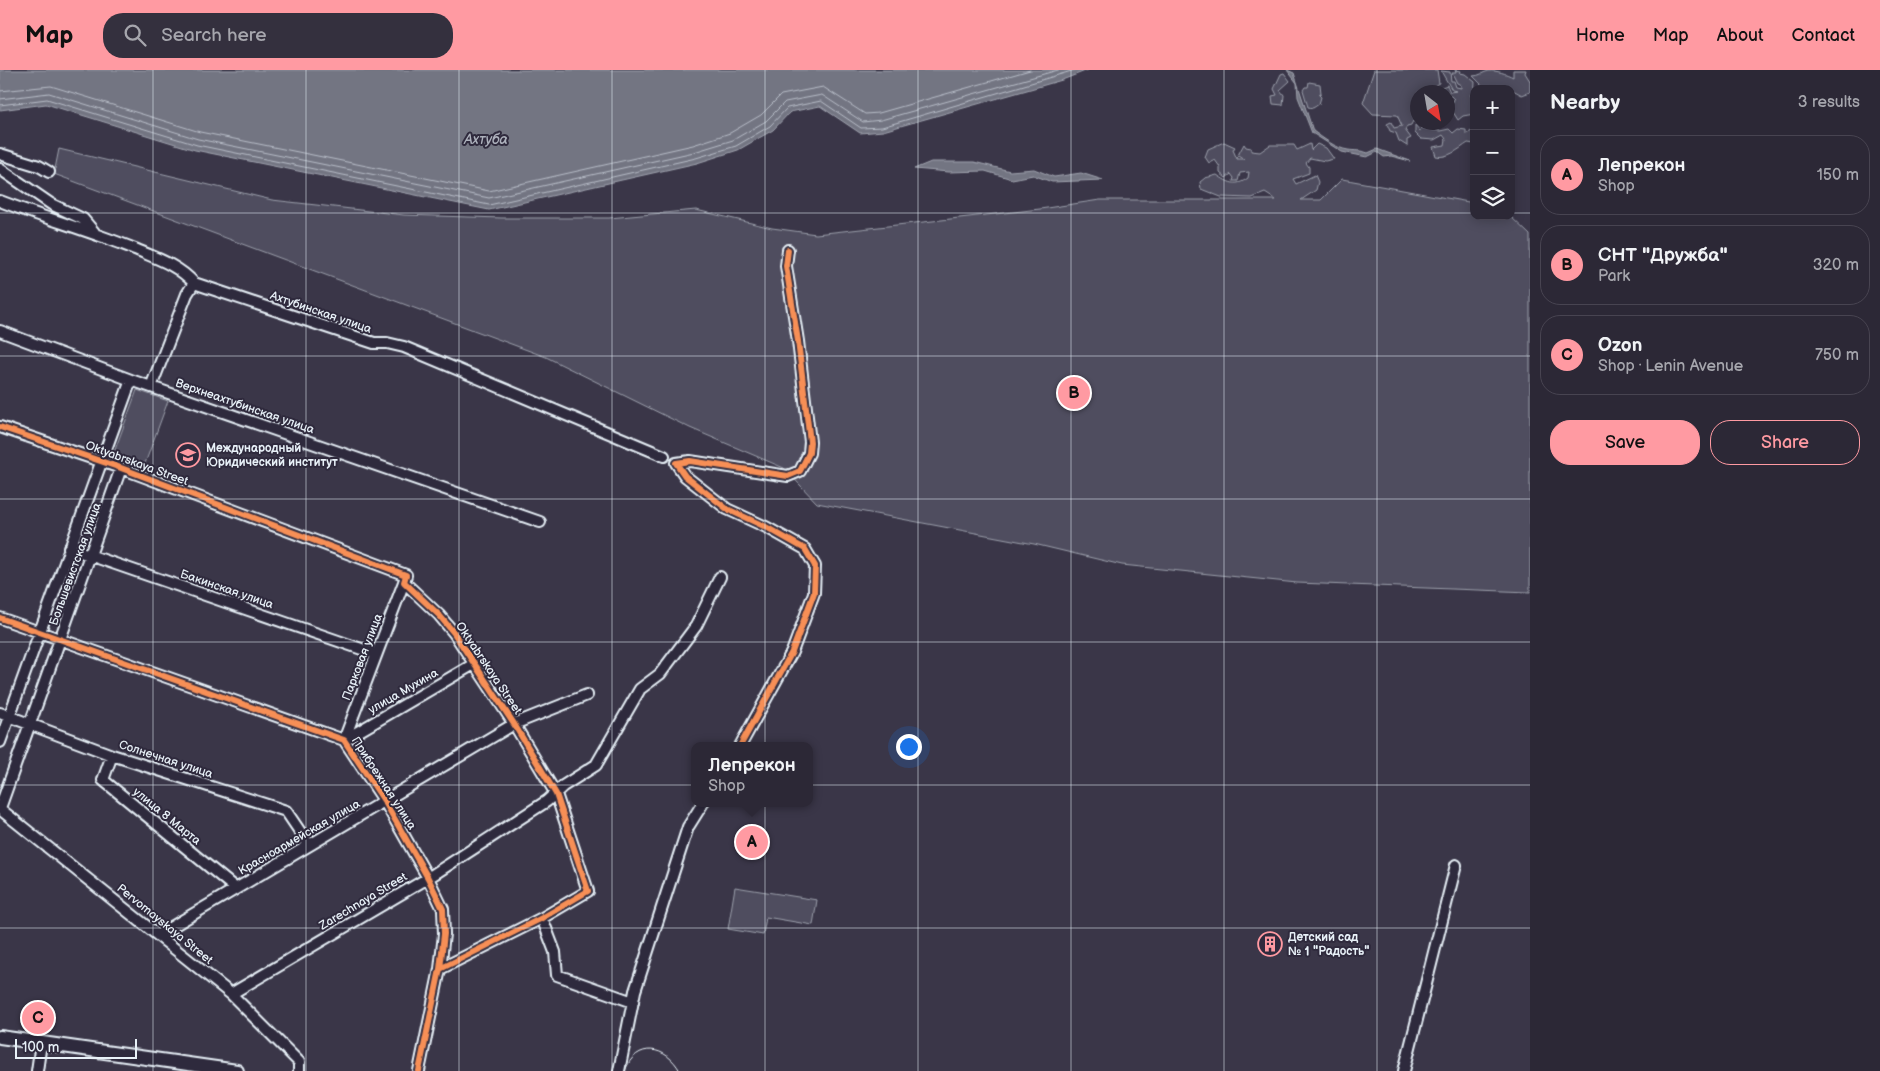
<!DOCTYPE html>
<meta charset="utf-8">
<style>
body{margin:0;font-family:"Balsamiq Sans",sans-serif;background:#34303e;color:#f1f3f6}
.controls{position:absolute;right:15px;top:15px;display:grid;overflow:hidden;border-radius:10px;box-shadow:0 2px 12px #0003}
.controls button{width:45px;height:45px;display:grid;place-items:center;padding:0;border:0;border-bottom:1px solid #484451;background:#2c2836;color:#f1f3f6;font:25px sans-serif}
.compass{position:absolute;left:1410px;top:15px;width:45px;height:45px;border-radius:50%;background:#2c2836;box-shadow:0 2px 12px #0003;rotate:149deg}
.scale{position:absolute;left:15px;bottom:12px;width:122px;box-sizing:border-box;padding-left:5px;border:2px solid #e8f1f8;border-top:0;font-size:14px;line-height:18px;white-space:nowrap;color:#e8f1f8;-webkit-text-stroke:4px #2f2a3d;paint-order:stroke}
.you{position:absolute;left:908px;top:676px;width:18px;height:18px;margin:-12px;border:4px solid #fff;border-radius:50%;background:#1a73e8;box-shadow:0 0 0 8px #1a73e833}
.badge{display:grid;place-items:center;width:32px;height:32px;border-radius:50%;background:#ff9aa2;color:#111;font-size:16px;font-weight:700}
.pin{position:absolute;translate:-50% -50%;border:2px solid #fff;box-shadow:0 1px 5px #0006}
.popup{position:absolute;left:691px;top:672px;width:122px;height:65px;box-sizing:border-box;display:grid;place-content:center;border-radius:10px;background:#2c2836;filter:drop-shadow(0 1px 4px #0005);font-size:16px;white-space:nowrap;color:#a6a6ad}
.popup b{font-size:19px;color:#f1f3f6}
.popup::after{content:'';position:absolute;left:50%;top:100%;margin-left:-10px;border:10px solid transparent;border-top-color:#2c2836}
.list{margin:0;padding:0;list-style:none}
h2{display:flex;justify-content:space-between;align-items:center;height:65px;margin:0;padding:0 20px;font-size:21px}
h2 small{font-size:16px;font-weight:400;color:#a6a6ad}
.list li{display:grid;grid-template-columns:32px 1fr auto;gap:15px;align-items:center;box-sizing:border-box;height:80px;margin:0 10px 10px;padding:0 10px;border:1px solid #484451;border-radius:20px}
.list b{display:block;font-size:19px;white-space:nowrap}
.list p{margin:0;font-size:16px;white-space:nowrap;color:#a6a6ad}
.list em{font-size:16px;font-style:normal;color:#a6a6ad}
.actions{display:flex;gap:10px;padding:15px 20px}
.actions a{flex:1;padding:11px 0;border:1px solid #ff9aa2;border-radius:20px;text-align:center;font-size:18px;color:#ff9aa2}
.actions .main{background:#ff9aa2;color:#111}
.icon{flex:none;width:28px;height:28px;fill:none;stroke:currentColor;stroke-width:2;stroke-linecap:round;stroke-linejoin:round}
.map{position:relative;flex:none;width:1530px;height:1001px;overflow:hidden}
header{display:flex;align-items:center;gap:30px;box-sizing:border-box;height:70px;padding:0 25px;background:#ff9aa2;color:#111}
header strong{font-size:24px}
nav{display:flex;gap:28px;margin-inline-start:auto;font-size:18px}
.search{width:350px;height:45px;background:#34303e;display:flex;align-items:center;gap:12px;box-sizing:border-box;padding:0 18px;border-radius:20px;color:#a6a6ad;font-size:19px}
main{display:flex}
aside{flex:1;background:#2c2836}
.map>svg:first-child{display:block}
</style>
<header>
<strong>Map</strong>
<div class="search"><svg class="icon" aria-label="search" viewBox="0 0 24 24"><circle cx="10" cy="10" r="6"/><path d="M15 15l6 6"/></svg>Search here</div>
<nav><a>Home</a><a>Map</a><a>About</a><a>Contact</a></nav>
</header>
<main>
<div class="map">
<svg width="1530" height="1001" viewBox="0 0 1530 1001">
<rect width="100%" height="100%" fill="#3a3648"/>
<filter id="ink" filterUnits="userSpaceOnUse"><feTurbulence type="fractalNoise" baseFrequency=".02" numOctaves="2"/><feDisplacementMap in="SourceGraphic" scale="10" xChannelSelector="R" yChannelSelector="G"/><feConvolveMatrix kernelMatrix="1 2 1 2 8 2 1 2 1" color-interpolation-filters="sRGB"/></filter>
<g filter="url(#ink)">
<path fill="#504e5f" stroke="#9ca0ac" d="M 1374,0 L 1437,0 L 1439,13 L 1435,15 L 1436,22 L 1418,22 L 1418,52 L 1426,54 L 1419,55 L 1413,51 L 1411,55 L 1407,56 L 1405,60 L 1411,68 L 1407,70 L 1407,76 L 1399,71 L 1396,63 L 1390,61 L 1387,54 L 1391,52 L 1394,58 L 1402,56 L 1397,45 L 1373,44 L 1363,33 Z
M 1455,0 L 1461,1 L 1460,3 L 1465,4 L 1475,12 L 1474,24 L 1470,25 L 1474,28 L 1474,44 L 1463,46 L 1458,50 L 1453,42 L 1448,41 L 1448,33 L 1453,33 L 1454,29 L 1451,26 L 1448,27 L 1448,22 L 1440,22 L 1439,18 L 1447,15 L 1450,22 L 1457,21 L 1452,20 L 1441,1 L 1450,2 L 1451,11 L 1454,11 L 1456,17 L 1461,18 L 1461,15 L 1457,13 L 1452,3 L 1456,3 Z
M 1513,0 L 1526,0 L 1525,3 L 1530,11 L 1530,22 L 1522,25 L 1511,19 L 1486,19 L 1473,6 C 1480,6 1483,2 1489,1 C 1496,0 1507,4 1513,7 Z
M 1284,3 L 1290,11 L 1280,20 L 1284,25 L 1283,35 L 1273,34 L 1272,26 L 1277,25 L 1274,19 L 1281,4 Z
M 1309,12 L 1320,14 L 1321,23 L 1318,24 L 1321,27 L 1319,34 L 1313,38 L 1308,37 L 1303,20 L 1305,17 L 1308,17 Z
M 1415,55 L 1420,61 L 1421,58 L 1440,61 L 1449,59 L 1453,63 L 1458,59 L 1466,60 L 1466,64 L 1474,60 L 1474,74 L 1468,73 C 1459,79 1447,89 1436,86 L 1433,77 L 1445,75 L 1446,69 L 1443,65 L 1434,70 L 1421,69 L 1415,63 Z
M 1224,72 L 1235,77 L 1233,80 L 1237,89 L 1244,89 L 1238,85 L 1244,74 L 1246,77 L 1251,78 L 1251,81 L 1260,82 L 1270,75 L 1294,75 L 1297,80 L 1310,74 L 1311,80 L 1317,74 L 1326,78 L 1334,89 L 1325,91 L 1310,88 L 1306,93 L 1309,97 L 1309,103 L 1293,109 L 1296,114 L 1315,105 L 1318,112 L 1316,120 L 1301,130 L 1321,130 L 1342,109 L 1474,133 L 1474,146 L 1510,146 L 1530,165 L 1530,522 L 1297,513 L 1122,495 L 1034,474 L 817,433 L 784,398 L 690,358 L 546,287 L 54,104 L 59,79 L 272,130 L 404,145 L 502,148 L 609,148 L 696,140 L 772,158 L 816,164 L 1040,139 L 1100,130 L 1276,130 L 1265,123 L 1252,128 L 1221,127 L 1201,119 L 1200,112 L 1205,108 L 1217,105 C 1229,113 1236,117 1248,108 L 1249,102 L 1240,103 L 1238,111 L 1233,111 L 1234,108 L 1231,104 L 1226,108 L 1220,103 L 1220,97 L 1215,90 L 1209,93 L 1205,87 L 1208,79 Z
M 137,320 L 168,331 L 143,399 L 112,388 Z
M 735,817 L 817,830 L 813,855 L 766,847 L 763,865 L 728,859 Z"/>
<path fill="#737482" stroke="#a2a6b1" d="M 0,0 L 1088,0 L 1062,10 L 883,61 L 860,63 L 820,36 L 790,42 L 773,60 L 738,80 L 697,93 L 489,140 L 195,80 L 46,34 L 0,40 Z
M 1287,0 L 1294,3 L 1313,61 C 1323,68 1335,78 1348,80 C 1355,81 1360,80 1368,83 L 1377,79 L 1410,91 L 1391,86 L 1384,87 L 1377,82 L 1367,87 L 1342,82 L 1312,63 L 1298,27 L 1297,13 Z
M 931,92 L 974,92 L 1010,101 L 1034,99 L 1054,107 L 1081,103 L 1103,110 L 1052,112 L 1033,105 L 1012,109 L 985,101 L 949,102 L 914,99 Z"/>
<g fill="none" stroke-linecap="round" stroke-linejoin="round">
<path stroke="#b9bfc9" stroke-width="1" d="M 0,21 L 51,16 L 200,62 L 489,121 L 693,75 L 730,63 L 761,45 L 781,25 L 823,17 L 865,44 L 879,43 L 1030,0
M 0,29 L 49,23 L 198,69 L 489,128 L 694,82 L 733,70 L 766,51 L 785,32 L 822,25 L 863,52 L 881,50 L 1058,0
M 0,35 L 47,29 L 197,75 L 489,135 L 696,88 L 736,76 L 770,56 L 787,38 L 821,31 L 861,58 L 882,57 L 1075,0"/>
<g stroke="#e8f1f8" stroke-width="14">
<path id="minor" d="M 0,84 L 39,96 L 49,102
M 0,99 L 51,134 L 83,149 L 94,162
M 0,131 C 44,148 90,161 135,179 C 156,188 178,195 194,213 L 374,273 L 387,273 L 404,277 L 664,386
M 0,261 L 131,310 L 540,452
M 151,317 L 187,224 L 194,213
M 0,357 L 121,398 L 406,505 L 404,512 L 439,545 L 454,563 L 514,654 L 556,724 L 588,821 L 542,848 L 440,899
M 69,478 L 376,584
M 0,548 L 344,670 L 385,732 L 428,808 L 443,839 L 444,864 L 440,899 L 419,1001
M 0,643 L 112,685 L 286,741 L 309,775
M 344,670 L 404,512
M 344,670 L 474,594
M 0,672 L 131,310
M 740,676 L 792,582 L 814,523 L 815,496 L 805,479 L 766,457 L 727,439 L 685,406 L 676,393 L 690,391 L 788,406 L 800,401 L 809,383 L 810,372 L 798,271 L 786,196 L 788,180
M 112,685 L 103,710 L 235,818
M 0,738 L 121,398
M 0,739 L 231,924 L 299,992 L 299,1001
M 542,848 L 555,882 L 557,905 L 633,932
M 158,865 L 514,654 L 587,625
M 231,924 L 428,808 L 547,731 L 563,716 L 596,695 L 640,619 L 660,604 L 696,556 L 720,507
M 37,1001 L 41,973
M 619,1001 L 635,921 L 688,757 L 703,733
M 1404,1001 L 1456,795"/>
</g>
<g stroke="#e8f1f8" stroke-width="16">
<path id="major" d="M 0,967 L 237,1001"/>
</g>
<use href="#minor" stroke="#2f2a3d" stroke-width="10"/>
<use href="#major" stroke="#2f2a3d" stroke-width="12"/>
<path stroke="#e8f1f8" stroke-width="1" d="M 625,1001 C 636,970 667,976 680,1001"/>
<g stroke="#2f2a3d" stroke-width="9">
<path id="cycleway" d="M 0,357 L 121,398 L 406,505 L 404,512 L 439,545 L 454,563 L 514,654 L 556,724 L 588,821 L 542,848 L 440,899
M 0,548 L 344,670 L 385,732 L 428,808 L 443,839 L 444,864 L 440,899 L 419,1001
M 740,676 L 792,582 L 814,523 L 815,496 L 805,479 L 766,457 L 727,439 L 685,406 L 676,393 L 690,391 L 788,406 L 800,401 L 809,383 L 810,372 L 798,271 L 786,196 L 788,180"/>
</g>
<use href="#cycleway" stroke="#f78f57" stroke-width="6"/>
</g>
</g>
<path fill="none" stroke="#e8f1f8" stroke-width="1" stroke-opacity="0.55" d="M 153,0 L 153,1001M 306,0 L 306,1001M 459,0 L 459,1001M 612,0 L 612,1001M 765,0 L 765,1001M 918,0 L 918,1001M 1071,0 L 1071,1001M 1224,0 L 1224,1001M 1377,0 L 1377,1001M 0,143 L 1474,143M 1511,143 L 1530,143M 0,286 L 1530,286M 0,429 L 1530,429M 0,572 L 1530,572M 0,715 L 1530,715M 0,858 L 1530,858"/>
<defs>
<g id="university-ring" transform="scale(1.25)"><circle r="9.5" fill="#2f2a3d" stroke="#ff9aa2" stroke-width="1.5"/><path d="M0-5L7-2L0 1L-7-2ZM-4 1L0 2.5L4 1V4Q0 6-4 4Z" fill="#ff9aa2"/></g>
<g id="building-ring" transform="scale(1.25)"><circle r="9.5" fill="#2f2a3d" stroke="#ff9aa2" stroke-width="1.5"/><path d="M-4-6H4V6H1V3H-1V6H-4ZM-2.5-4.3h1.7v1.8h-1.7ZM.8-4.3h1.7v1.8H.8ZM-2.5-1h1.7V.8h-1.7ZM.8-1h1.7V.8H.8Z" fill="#ff9aa2"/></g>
</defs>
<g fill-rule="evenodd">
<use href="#university-ring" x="188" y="385"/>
<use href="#building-ring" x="1270" y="874"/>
</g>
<g text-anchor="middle" stroke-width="4" stroke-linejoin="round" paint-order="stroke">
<g font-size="12" fill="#e8f1f8" stroke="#2f2a3d">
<text transform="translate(321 242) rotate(19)" y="4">Ахтубинская улица</text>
<text transform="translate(245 336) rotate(19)" y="4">Верхнеахтубинская улица</text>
<text transform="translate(137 393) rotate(20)" y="4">Oktyabrskaya Street</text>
<text transform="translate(75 494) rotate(-70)" y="4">Большевистская улица</text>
<text transform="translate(227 519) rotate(19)" y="4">Бакинская улица</text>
<text transform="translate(362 587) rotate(-69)" y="4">Парковая улица</text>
<text transform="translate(489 598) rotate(56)" y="4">Oktyabrskaya Street</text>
<text transform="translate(403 621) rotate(-30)" y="4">улица Мухина</text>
<text transform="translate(166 689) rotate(18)" y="4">Солнечная улица</text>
<text transform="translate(384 713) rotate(57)" y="4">Прибрежная улица</text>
<text transform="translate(167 746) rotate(39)" y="4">улица 8 Марта</text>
<text transform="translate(299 767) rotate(-30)" y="4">Красноармейская улица</text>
<text transform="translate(363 831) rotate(-31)" y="4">Zarechnaya Street</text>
<text transform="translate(165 854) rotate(39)" y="4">Pervomayskaya Street</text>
</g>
<g font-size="12" font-weight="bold" fill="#e8f1f8" stroke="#2f2a3d" text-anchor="start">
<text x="206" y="382">Международный<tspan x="206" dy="14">Юридический институт</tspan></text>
<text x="1288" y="871">Детский сад<tspan x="1288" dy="14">№ 1 "Радость"</tspan></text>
</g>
<g font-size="14" font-style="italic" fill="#aeb2bd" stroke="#2f2a3d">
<text x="486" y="74">Ахтуба</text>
</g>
</g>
</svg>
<div class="controls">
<button>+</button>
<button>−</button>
<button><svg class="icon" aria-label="layers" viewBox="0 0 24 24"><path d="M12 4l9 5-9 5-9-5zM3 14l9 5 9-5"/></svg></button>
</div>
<svg class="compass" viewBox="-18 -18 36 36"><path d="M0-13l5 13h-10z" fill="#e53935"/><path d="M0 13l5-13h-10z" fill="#a6a6ad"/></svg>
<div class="scale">100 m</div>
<div class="you"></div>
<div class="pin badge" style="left:752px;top:772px">A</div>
<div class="popup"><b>Лепрекон</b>Shop</div>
<div class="pin badge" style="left:1074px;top:323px">B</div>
<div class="pin badge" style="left:38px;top:948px">C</div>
</div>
<aside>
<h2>Nearby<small>3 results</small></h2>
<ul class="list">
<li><span class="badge">A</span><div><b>Лепрекон</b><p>Shop</p></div><em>150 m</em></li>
<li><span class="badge">B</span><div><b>СНТ &quot;Дружба&quot;</b><p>Park</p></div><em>320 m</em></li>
<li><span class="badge">C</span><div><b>Ozon</b><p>Shop · Lenin Avenue</p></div><em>750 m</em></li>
</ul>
<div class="actions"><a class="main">Save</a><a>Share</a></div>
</aside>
</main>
